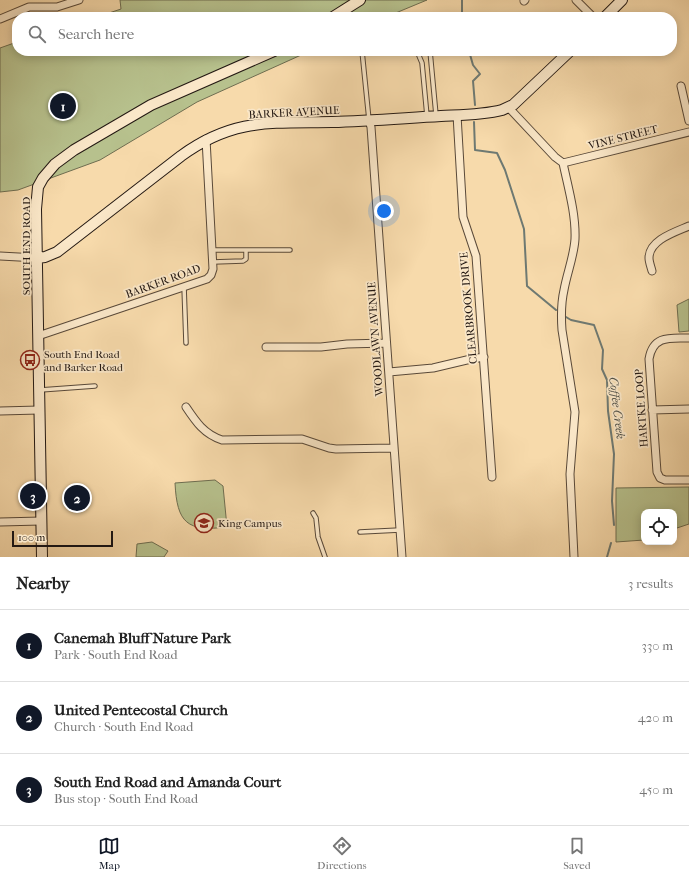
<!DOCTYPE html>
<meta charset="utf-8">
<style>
body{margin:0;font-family:"IM FELL French Canon",serif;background:#f2f2f2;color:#222}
.controls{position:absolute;right:12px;bottom:12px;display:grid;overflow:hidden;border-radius:8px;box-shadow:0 2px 10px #0003}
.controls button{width:36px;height:36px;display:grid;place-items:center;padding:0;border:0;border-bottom:1px solid #e0e0e0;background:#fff;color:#222;font:20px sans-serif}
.scale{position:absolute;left:12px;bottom:10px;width:101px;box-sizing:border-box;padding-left:4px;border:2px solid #241913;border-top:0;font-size:11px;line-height:14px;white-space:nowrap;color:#241913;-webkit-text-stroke:3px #fae7c8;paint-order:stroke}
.you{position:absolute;left:384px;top:211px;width:14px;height:14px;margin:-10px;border:3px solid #fff;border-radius:50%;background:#1a73e8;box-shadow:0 0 0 6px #1a73e833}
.badge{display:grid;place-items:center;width:26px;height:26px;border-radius:50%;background:#111827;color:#fff;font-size:13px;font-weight:700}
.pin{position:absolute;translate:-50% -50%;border:2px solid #fff;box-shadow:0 1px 4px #0006}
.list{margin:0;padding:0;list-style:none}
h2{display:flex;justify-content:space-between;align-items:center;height:52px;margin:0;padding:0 16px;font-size:17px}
h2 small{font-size:13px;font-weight:400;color:#767676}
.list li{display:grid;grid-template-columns:26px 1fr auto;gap:12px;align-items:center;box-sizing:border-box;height:72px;padding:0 16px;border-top:1px solid #e0e0e0}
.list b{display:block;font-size:15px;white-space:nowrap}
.list p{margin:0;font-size:13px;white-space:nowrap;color:#767676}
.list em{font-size:13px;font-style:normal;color:#767676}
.icon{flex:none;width:22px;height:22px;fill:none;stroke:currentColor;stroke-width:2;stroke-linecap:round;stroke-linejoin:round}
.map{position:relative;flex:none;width:689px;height:557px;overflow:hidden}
.search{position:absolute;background:#fff;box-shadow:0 2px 10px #0003;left:12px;right:12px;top:12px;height:44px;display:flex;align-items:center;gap:10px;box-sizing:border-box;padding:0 14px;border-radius:16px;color:#767676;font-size:15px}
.sheet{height:268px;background:#fff}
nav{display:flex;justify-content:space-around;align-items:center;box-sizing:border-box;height:56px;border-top:1px solid #e0e0e0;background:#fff;font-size:11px;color:#767676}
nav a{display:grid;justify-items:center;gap:2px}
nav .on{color:#111827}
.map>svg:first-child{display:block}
</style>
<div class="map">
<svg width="689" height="557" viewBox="0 0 689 557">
<rect width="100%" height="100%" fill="#f7daab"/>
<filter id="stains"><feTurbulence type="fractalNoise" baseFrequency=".005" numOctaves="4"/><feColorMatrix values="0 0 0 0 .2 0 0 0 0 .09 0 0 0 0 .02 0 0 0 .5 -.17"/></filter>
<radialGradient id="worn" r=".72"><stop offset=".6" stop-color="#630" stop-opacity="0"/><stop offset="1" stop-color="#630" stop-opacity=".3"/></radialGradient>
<path fill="#b7c18d" stroke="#6e6d50" d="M 120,0 L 427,0 L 386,17 L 97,17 L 121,9 Z
M 17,42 L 17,51 L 310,51 L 197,102 L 100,160 L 18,190 L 0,192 L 0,48 Z
M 689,299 L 689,331 L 679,332 L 677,305 Z
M 215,480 L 223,486 L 227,527 C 187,532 177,523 175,483 Z
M 689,487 L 689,524 L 674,529 L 674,512 L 644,512 L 644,540 L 616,542 L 616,488 Z
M 152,542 L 168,551 L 164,557 L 136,557 L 137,544 Z"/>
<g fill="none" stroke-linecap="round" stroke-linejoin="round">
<path stroke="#6e7972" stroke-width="2" d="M 462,0 L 462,17
M 469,51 L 473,65 L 480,74 L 473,81 L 475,105
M 474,122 L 475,150 L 497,153 L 505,170 L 524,229 L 527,286 L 556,310
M 566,317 L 571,320 L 594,325 L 603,350 L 602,369 L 607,380 L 608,411 L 614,454 L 612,501 L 614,525
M 607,557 L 611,543"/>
<g stroke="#594939" stroke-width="5.5">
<path id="lane" d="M 362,51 L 369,120
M 417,51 L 422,63 L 427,116
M 430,51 L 436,115
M 212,250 L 290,250
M 213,262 L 243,261 L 246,259 L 246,250
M 184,286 L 186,343
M 40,390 L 95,386
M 313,513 L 316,518 L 318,537 L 325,557
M 360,532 L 400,530"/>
</g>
<g stroke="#594939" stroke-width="9">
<path id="street" d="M 576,0 L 593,17
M 524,1 L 525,0
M 0,19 L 29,7 L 57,7 L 79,0
M 681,86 L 689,121
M 509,108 L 555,157 L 563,163 C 568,187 576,214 575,239 C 574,256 567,273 564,290 C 561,303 561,316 562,330 L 575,412 L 570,474 L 574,557
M 457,115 L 463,217 L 476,256 L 492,477
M 369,121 L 371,127 L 402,557
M 563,163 L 689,132
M 0,256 L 37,258
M 652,271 C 651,267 649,262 649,258 C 649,240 675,232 689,226
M 38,336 L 207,279 L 211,275 L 213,269 L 206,139
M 689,338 C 670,338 653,335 649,359 L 657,472 L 660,478 L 665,480 L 689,480
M 266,347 L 321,347 L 347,344 L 386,343
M 389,372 L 433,368 L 471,359 L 484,357
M 186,407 C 196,422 204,434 222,440 L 302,439 L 329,448 L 336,449 L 394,448
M 652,410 L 689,409
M 0,411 L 39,410
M 0,522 L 41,521"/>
</g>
<g stroke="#241913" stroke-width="12">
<path id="secondary" d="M 333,17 L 360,0
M 605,17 L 622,0
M 37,258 L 45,257 L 57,252 L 181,156 C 233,118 271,123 332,122 C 368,121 405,118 441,116 C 461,115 483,115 502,110 L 513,105 L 570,51
M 42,557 L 36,209 L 38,187 L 43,178 L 55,164 L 74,150 L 151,105 L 274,51"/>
</g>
<use href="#lane" stroke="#fae7c8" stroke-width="3.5"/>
<use href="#street" stroke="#fae7c8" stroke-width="7"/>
<use href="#secondary" stroke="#fae7c8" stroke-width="10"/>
</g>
<defs>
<g id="bus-ring" transform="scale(1)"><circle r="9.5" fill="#fae7c8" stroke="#8f2418" stroke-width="1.5"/><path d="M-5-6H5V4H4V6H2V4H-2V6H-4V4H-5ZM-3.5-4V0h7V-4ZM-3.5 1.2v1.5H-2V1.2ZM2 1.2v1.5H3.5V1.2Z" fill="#8f2418"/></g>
<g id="school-ring" transform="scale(1)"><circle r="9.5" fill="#fae7c8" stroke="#8f2418" stroke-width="1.5"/><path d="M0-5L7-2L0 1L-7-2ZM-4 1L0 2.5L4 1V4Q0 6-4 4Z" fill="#8f2418"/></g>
</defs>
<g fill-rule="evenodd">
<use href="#bus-ring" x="30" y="360"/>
<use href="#school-ring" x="204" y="523"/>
</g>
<g text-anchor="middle" stroke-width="3.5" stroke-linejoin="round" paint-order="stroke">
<g font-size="11" fill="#241913" stroke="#fae7c8">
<text transform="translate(294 112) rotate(-3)" y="4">BARKER AVENUE</text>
<text transform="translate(623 137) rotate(-14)" y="4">VINE STREET</text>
<text transform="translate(26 246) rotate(-90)" y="4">SOUTH END ROAD</text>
<text transform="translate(163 281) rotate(-20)" y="4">BARKER ROAD</text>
<text transform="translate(468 308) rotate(-95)" y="4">CLEARBROOK DRIVE</text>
<text transform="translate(375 339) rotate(-94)" y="4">WOODLAWN AVENUE</text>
<text transform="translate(641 408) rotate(-94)" y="4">HARTKE LOOP</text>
</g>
<g font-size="11" fill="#241913" stroke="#fae7c8" text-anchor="start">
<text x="44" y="358">South End Road<tspan x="44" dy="13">and Barker Road</tspan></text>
<text x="218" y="527">King Campus</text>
</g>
<g font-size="12" font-style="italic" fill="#4f514a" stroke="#fae7c8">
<text transform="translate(617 408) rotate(83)" y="4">Coffee Creek</text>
</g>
</g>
<rect width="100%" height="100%" filter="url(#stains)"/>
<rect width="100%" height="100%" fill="url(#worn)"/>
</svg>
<div class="controls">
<button><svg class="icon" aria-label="locate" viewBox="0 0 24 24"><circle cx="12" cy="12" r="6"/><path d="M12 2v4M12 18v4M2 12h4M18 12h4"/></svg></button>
</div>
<div class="scale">100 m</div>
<div class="you"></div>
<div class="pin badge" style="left:63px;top:106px">1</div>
<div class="pin badge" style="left:77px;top:498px">2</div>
<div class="pin badge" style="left:33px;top:496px">3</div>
<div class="search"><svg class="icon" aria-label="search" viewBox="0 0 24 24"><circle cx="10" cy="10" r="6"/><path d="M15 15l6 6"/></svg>Search here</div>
</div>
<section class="sheet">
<h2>Nearby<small>3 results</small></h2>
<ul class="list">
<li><span class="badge">1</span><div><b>Canemah Bluff Nature Park</b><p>Park · South End Road</p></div><em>330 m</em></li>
<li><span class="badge">2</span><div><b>United Pentecostal Church</b><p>Church · South End Road</p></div><em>420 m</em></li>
<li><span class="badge">3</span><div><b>South End Road and Amanda Court</b><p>Bus stop · South End Road</p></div><em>450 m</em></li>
</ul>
</section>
<nav>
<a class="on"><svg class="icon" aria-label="map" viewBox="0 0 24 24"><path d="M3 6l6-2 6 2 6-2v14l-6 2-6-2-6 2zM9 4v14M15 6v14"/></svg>Map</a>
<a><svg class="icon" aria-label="directions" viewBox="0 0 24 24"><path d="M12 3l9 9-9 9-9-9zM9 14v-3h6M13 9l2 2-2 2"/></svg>Directions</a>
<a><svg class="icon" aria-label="saved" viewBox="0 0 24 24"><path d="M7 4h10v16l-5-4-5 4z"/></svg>Saved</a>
</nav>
